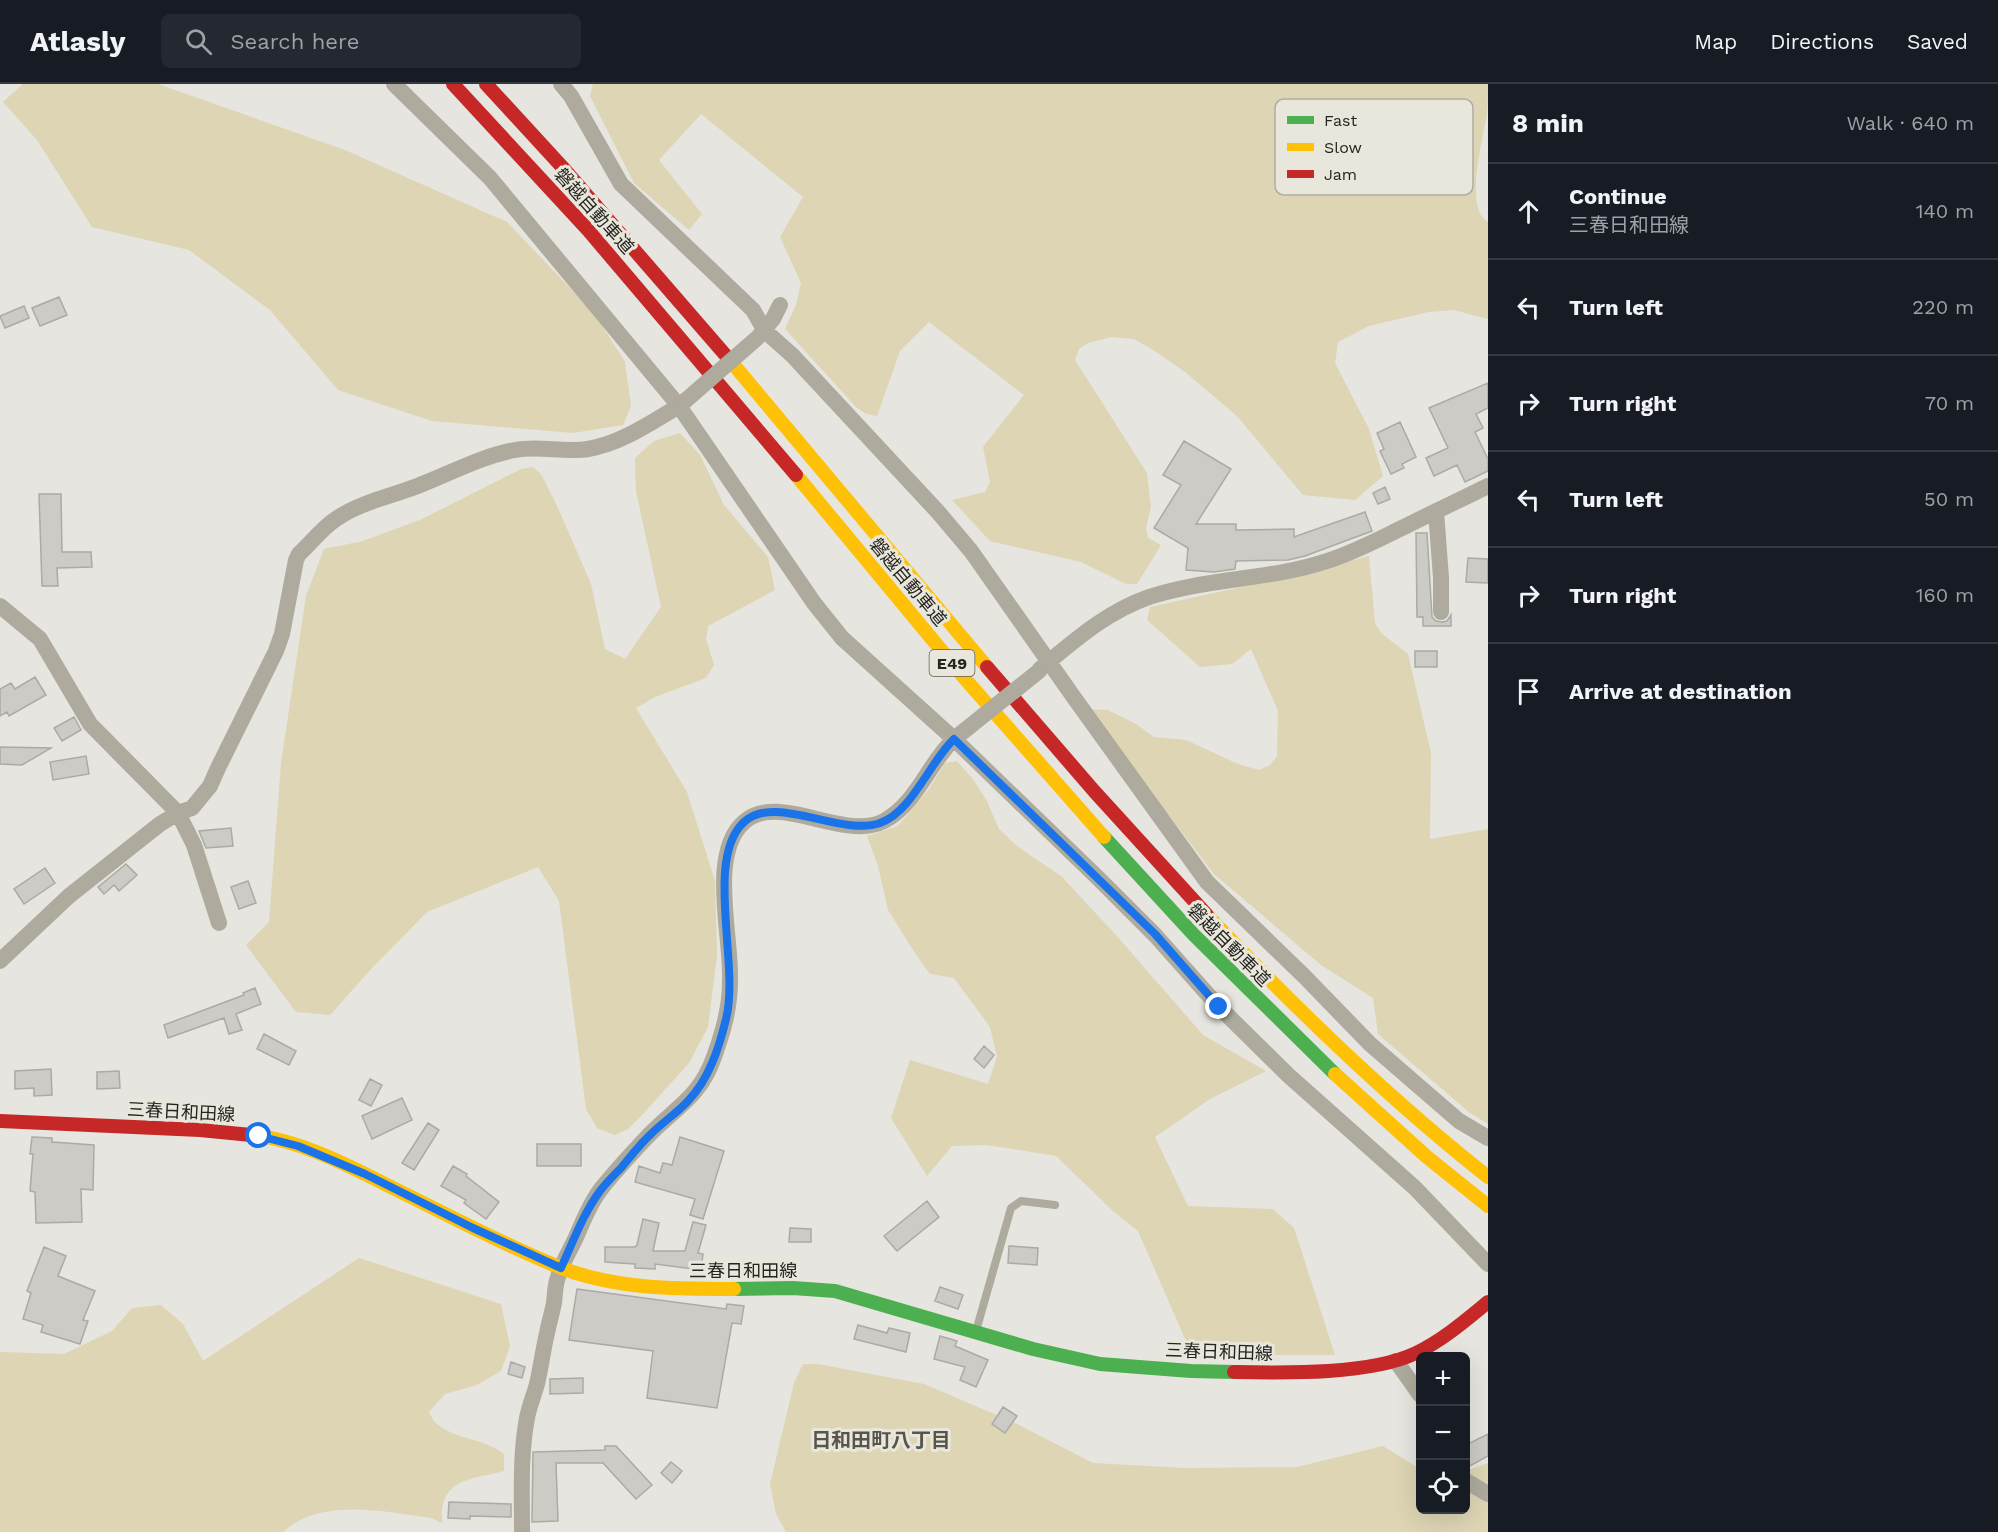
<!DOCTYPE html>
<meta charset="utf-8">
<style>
body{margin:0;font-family:"Work Sans","Noto Sans JP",sans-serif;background:#242831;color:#f1f3f6}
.controls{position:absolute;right:18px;bottom:18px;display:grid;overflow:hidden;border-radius:9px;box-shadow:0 6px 24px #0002}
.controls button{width:54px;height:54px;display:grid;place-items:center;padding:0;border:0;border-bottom:2px solid #363941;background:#171b24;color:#f1f3f6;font:30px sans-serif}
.stop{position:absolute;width:18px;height:18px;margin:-14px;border:4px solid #1a73e8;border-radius:50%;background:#fff}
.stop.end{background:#1a73e8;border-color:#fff;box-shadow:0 2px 6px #0008}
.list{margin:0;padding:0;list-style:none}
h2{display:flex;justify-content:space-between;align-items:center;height:78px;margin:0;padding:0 24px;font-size:26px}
h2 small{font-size:20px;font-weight:400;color:#9ea1a6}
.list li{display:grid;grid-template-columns:39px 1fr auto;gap:18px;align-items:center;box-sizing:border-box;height:96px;padding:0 24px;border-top:2px solid #363941}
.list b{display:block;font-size:22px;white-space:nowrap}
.list p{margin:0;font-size:20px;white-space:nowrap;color:#9ea1a6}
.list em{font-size:20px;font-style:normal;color:#9ea1a6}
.icon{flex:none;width:33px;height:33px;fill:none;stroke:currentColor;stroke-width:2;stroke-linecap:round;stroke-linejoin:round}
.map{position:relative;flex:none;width:1488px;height:1448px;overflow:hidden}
header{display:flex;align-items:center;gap:36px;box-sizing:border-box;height:84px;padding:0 30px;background:#171b24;border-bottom:2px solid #363941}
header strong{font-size:28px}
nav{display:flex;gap:33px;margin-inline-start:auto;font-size:21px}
.search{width:420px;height:54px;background:#242831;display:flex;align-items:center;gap:15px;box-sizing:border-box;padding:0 21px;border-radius:9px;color:#9ea1a6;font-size:22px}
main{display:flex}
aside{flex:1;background:#171b24}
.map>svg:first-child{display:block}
</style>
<header>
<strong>Atlasly</strong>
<div class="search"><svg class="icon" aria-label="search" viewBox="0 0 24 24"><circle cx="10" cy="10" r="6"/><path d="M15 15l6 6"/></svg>Search here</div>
<nav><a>Map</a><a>Directions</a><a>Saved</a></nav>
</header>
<main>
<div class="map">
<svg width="1488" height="1448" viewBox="0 0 1488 1448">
<rect width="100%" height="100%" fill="#e6e5df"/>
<path fill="#ddd5b4" d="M 23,0 L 158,0 L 345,66 L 507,138 L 594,229 L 625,278 L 631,322 L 623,341 L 573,349 L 432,337 L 338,306 L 270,226 L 189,166 L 92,143 L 37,56 L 3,18 Z
M 593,0 L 1488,0 C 1488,9 1488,19 1487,29 C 1484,52 1463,125 1488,138 L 1488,235 L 1454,226 L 1428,228 L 1369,242 L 1338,258 L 1335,279 L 1369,345 L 1383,392 L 1355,416 L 1303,411 L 1237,332 L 1185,288 L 1155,267 L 1134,255 L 1111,253 L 1088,259 L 1079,265 L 1075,276 L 1147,389 L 1151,423 L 1146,444 L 1148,454 L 1161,461 L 1137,500 L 1126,500 L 1081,478 L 990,457 L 952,416 L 985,408 L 990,398 L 983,363 L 1024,311 L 929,238 L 900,267 L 877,332 L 866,330 L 856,323 L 785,245 L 796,221 L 801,199 L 780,153 L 803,113 L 701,30 L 659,76 L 702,130 L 689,146 L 634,99 L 590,12 Z
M 680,349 L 700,371 L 724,421 L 768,473 L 775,506 L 708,542 L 706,555 L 714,581 L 706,594 L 655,613 L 636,624 L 687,708 L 715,797 L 717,871 L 708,943 L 689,979 L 642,1031 L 628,1045 L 615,1051 L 597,1044 L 586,1025 L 559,817 L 538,783 L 427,828 L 374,882 L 330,931 L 296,928 L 246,861 L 269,838 L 281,679 L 306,512 L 324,465 L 363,457 L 422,435 L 521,385 L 533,383 L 541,390 L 558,424 L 591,500 L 605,565 L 625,575 L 661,523 L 636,407 L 635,374 L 654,357 Z
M 1369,472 L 1375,539 L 1381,549 L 1408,570 L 1431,669 L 1430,755 L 1488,745 L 1488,1040 L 1470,1029 L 1378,950 L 1373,914 L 1321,881 L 1214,790 L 1087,625 L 1108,626 L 1136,640 L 1154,653 L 1186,656 L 1238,680 L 1259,686 L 1270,681 L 1277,672 L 1278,627 L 1251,565 L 1232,580 L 1200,583 L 1147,536 L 1150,523 L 1310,488 Z
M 957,677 L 972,694 L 987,717 L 999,745 L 1018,763 L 1061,792 L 1116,851 L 1203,951 L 1266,987 L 1210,1015 L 1155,1053 L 1188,1122 L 1273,1125 L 1294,1144 L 1335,1271 L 1192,1271 L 1138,1147 L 1114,1128 L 1056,1072 L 987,1061 L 952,1062 L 927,1092 L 891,1034 L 910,976 L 988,1000 L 997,973 L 990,943 L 954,894 L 930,890 L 915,869 L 888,826 L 878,782 L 867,752 L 898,742 L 929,705 L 945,679 Z
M 359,1174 L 501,1220 L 510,1262 L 501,1287 L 477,1301 L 445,1310 L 429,1328 C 431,1332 433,1337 437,1340 C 456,1356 484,1354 504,1370 L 504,1387 C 470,1396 439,1394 442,1439 L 431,1434 C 385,1428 321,1413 283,1448 L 0,1448 L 0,1268 L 64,1270 L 112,1247 L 132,1224 L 161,1221 L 183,1240 L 203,1277 Z
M 803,1280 L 818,1280 L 924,1300 L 1013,1338 L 1093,1379 L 1185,1384 L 1297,1383 L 1383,1362 L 1420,1385 L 1420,1426 L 1466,1426 L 1466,1387 L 1488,1379 L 1488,1448 L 786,1448 L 776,1430 L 770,1400 L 794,1299 Z"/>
<path fill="#cccbc6" stroke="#abaaa5" stroke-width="1.5" d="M 59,213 L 67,231 L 40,242 L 32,224 Z
M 24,222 L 29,234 L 5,244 L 0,232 Z
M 1488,299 L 1488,324 L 1476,330 L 1483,344 L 1475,348 L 1488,375 L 1488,387 L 1465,398 L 1457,381 L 1434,392 L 1426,374 L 1448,364 L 1429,324 Z
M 1400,338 L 1416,373 L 1402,380 L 1404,384 L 1391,390 L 1380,367 L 1384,365 L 1377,349 Z
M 1184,357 L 1231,385 L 1196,440 L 1236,440 L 1236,446 L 1294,445 L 1294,453 L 1365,428 L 1372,447 L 1305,472 L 1288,476 L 1236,477 L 1235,485 L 1214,488 L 1186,486 L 1188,464 L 1154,444 L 1181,401 L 1163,391 Z
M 1385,403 L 1390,415 L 1378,420 L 1373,409 Z
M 39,410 L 61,410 L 62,468 L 91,468 L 92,483 L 57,484 L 58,502 L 42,502 Z
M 1416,449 L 1427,449 L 1432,533 L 1436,537 L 1442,538 L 1447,537 L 1451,531 L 1451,542 L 1423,542 L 1423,533 L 1417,533 Z
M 1468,474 L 1488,475 L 1488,499 L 1466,498 Z
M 1415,567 L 1437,567 L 1437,583 L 1415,583 Z
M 35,593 L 46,611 L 9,632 L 7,628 L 0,632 L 0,605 L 11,599 L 15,605 Z
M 74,633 L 81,646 L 62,657 L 54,644 Z
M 0,663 L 51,664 L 22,681 L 0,680 Z
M 86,672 L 89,690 L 53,696 L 50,678 Z
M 231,744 L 233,762 L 206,764 L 199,747 Z
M 126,780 L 137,791 L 119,807 L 114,801 L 104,810 L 98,803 Z
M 45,784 L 55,799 L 24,820 L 14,805 Z
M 248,797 L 256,819 L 239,825 L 231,803 Z
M 255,904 L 261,920 L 236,930 L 242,946 L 229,950 L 224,934 L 168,954 L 164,941 L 244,911 L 243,909 Z
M 264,950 L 296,967 L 289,981 L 257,965 Z
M 984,962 L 994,971 L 984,984 L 974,975 Z
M 51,985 L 52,1011 L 34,1012 L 34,1004 L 15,1005 L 15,987 Z
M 119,987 L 120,1004 L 97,1005 L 97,988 Z
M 370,995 L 382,1001 L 371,1022 L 359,1016 Z
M 402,1014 L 412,1036 L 372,1055 L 362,1032 Z
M 428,1039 L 439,1046 L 414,1086 L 402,1079 Z
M 32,1053 L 52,1054 L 52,1058 L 94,1061 L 93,1106 L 81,1105 L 82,1138 L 36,1139 L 35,1108 L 30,1107 L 33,1070 L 30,1070 Z
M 680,1053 L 724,1067 L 703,1135 L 690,1131 L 695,1115 L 635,1098 L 639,1082 L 660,1089 L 663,1079 L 672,1081 Z
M 537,1060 L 581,1060 L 581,1082 L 537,1082 Z
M 453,1082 L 467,1090 L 466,1092 L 499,1118 L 486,1135 L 464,1119 L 466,1116 L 441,1102 Z
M 927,1117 L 939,1133 L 897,1167 L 884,1152 Z
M 643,1135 L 659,1139 L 653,1167 L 685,1167 L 693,1138 L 706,1141 L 698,1169 L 703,1170 L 701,1186 L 655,1180 L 655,1185 L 635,1184 L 635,1180 L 605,1178 L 605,1163 L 635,1163 L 637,1161 Z
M 790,1144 L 811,1145 L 811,1158 L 789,1158 Z
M 1009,1162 L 1038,1164 L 1037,1181 L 1008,1179 Z
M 44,1163 L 66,1172 L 58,1192 L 95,1207 L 83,1236 L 88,1237 L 80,1260 L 41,1248 L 43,1241 L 23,1235 L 31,1209 L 27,1207 Z
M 940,1203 L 963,1211 L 958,1225 L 935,1217 Z
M 577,1205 L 726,1225 L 727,1220 L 744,1222 L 741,1240 L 732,1239 L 717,1324 L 647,1314 L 653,1267 L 569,1256 Z
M 858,1241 L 887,1249 L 889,1244 L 910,1249 L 906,1268 L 854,1255 Z
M 940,1252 L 957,1257 L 955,1262 L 988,1276 L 976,1303 L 960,1296 L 965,1283 L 934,1275 Z
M 511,1278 L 525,1283 L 522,1294 L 508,1290 Z
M 583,1294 L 583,1309 L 550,1310 L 550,1295 Z
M 1003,1323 L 1017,1332 L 1005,1349 L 992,1340 Z
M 1488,1350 L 1488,1372 L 1466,1384 L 1466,1361 Z
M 605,1362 L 616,1362 L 652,1401 L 636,1415 L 603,1379 L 556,1379 L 558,1437 L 532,1438 L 533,1368 L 605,1366 Z
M 671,1378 L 682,1387 L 672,1399 L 661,1389 Z
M 449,1418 L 511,1420 L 511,1433 L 470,1432 L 470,1435 L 448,1434 Z"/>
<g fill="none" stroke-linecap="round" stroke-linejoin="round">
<path stroke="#aeaa9e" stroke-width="8" d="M 976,1247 L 1011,1124 L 1021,1117 L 1055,1121"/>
<path stroke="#aeaa9e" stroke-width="16" d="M 394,0 L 490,94 L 679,322 L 814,519 L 842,554 L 954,655 L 1097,793 L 1155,851 L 1219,923 L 1288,991 L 1415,1104 L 1488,1180
M 561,0 L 571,12 L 621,100 L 753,226 L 765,247 L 792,271 L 938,428 L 971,467 L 1075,615 L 1207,798 L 1304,892 L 1370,960 L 1459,1037 L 1488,1054
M 759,252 L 773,235 L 780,221
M 1436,427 L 1441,494 L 1441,528
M 0,522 L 40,555 L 90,640 L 178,729 L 194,761 L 219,839
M 1040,585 C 1074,557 1106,528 1149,513 C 1207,494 1270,496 1327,477 C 1356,468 1383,453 1410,440 C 1436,427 1462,415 1488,402
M 0,877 L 69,812 L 160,740 L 178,729 L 192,724 L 210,702 L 218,684 L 276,567 L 282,550 L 296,476 L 299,470 C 311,459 322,444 336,435 C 360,418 393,412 420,401 C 451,389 482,372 515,366 C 539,361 564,369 588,365 C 622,359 650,339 679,322 L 685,317
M 1396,1277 L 1420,1311
M 1466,1397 L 1488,1410
M 522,1448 C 522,1411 520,1371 527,1334 C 529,1323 534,1311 537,1300 C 541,1283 543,1266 547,1249 C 549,1239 552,1229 554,1219 C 555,1210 555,1201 558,1193 C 562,1178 571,1165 577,1151 C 584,1135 590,1119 601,1105 C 615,1087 633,1068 649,1051 C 676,1023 700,1013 714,973 C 723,948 730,924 730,897 C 732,853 708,770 744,738 C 778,707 844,758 884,737 C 917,719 928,680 954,655"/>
<path stroke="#4caf50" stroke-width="14" d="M 1104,753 L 1194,851 L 1335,990
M 734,1205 L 793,1204 L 835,1207 L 1033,1265 L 1100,1280 L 1191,1287 L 1234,1288"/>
<path stroke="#ffc107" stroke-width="14" d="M 728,274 L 987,583
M 796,391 L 966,596 L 1104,753
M 1207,831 C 1295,924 1388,1014 1488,1093
M 1335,990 L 1427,1073 L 1488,1122
M 251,1051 C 302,1056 353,1084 399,1107 C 452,1133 504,1161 559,1183 C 614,1205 676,1205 734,1205"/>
<path stroke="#c62828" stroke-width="14" d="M 453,0 L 588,146 L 796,391
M 486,0 L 565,86 L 728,274
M 987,583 L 1094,707 L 1207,831
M 0,1037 L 200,1046 L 251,1051
M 1234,1288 C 1285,1289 1370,1291 1416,1269 C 1443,1256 1466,1236 1488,1218"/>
<path stroke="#aeaa9e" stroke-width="16" d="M 685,317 L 756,255
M 954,655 L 1039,587"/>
</g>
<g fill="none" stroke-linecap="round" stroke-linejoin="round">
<path stroke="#1a73e8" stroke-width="8" d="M 259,1052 L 298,1062 L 365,1090 L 473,1144 L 561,1184 C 573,1158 583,1130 600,1107 C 606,1099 614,1091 621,1084 C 631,1072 640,1060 651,1050 C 663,1038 677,1029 688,1017 C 709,995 719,964 726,935 C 740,881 704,775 744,738 C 775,709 841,753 880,739 C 912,728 929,679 954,655 L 1155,850 L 1219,923"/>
</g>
<g text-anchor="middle" stroke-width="6" stroke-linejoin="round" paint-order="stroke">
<rect fill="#e9e7dc" stroke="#605e58" stroke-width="1.5" x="929.5" y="566" width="45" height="26" rx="4.5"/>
<g font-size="16" font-weight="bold" fill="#252420">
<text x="952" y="585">E49</text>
</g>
<g font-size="18" fill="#252420" stroke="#e9e7dc">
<text transform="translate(594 127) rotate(48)" y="6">磐越自動車道</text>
<text transform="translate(908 498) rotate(50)" y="6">磐越自動車道</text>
<text transform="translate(1229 861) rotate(45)" y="6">磐越自動車道</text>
<text transform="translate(181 1028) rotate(3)" y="6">三春日和田線</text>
<text x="743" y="1193">三春日和田線</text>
<text transform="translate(1219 1268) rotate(2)" y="6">三春日和田線</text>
</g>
<g font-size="20" font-weight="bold" fill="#57554c" stroke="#e9e7dc">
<text x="881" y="1363">日和田町八丁目</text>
</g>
</g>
<rect x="1275" y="15" width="198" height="96" rx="9" fill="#e9e7dc" stroke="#aeaca4" stroke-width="1.5"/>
<rect x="1287" y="32" width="27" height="8" fill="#4caf50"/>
<rect x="1287" y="59" width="27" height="8" fill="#ffc107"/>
<rect x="1287" y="86" width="27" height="8" fill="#c62828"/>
<g font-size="16" fill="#252420">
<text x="1324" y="42">Fast</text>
<text x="1324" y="69">Slow</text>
<text x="1324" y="96">Jam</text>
</g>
</svg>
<div class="controls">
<button>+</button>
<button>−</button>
<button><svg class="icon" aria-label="locate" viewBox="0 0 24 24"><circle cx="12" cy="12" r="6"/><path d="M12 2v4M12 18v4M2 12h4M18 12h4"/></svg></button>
</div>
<div class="stop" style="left:259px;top:1052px"></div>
<div class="stop end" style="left:1219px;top:923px"></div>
</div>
<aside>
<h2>8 min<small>Walk · 640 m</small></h2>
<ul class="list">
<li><svg class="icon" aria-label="ahead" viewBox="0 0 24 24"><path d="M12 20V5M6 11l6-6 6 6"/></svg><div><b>Continue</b><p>三春日和田線</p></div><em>140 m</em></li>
<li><svg class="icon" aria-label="left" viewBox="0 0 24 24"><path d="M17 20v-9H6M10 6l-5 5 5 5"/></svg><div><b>Turn left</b></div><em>220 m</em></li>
<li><svg class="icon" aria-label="right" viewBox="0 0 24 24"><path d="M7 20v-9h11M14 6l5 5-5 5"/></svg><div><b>Turn right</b></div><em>70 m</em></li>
<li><svg class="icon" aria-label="left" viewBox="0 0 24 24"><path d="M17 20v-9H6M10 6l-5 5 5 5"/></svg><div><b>Turn left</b></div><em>50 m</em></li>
<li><svg class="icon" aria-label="right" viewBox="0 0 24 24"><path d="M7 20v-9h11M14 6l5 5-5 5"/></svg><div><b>Turn right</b></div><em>160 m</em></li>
<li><svg class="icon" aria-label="arrive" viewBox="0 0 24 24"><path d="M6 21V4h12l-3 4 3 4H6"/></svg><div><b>Arrive at destination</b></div></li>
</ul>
</aside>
</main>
